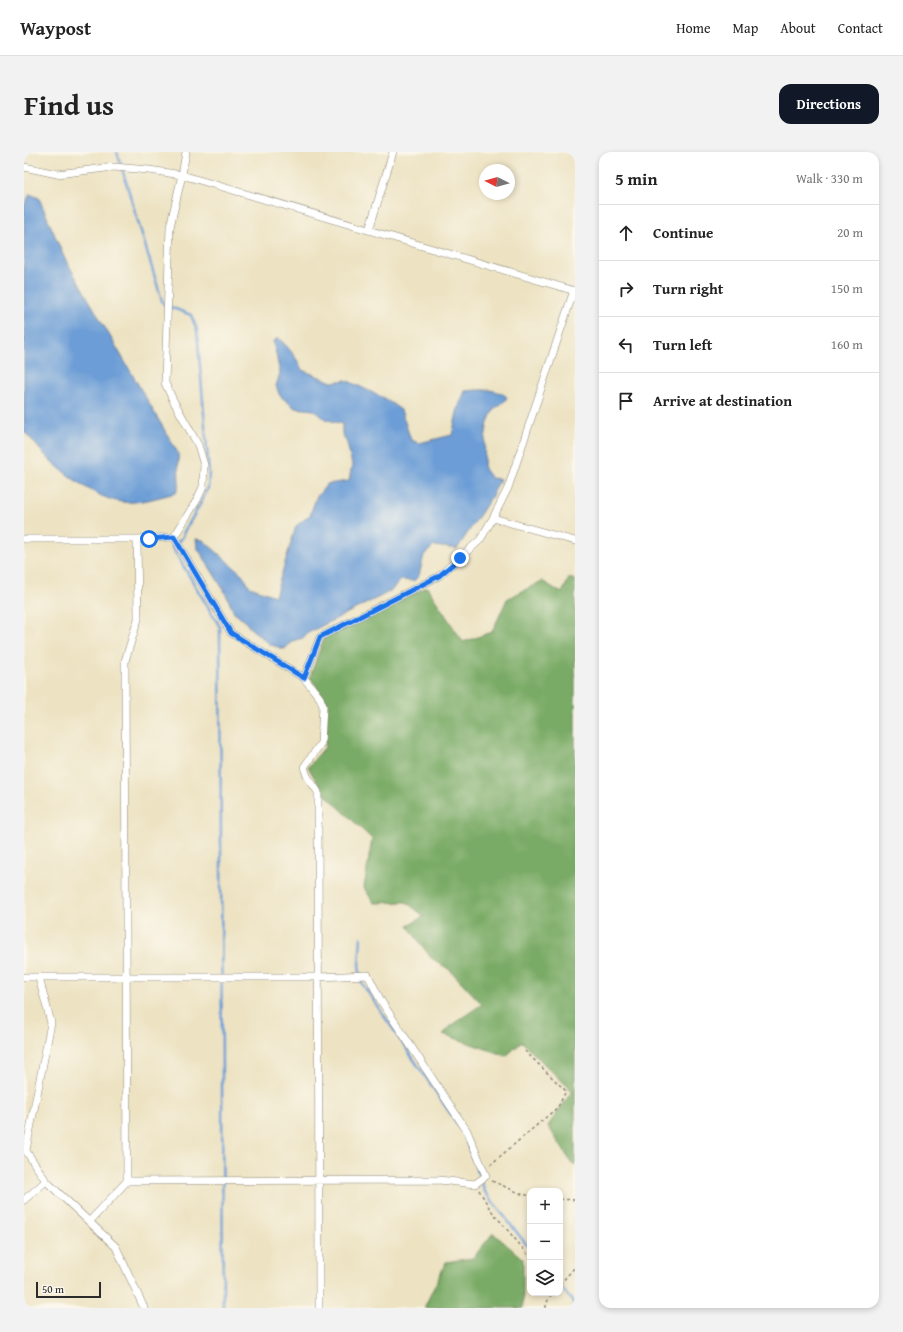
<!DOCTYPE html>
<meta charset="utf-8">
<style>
body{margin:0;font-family:"Gentium Book Plus",serif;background:#f2f2f2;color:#222}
.controls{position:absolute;right:12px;bottom:12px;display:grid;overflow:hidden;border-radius:8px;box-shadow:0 2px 6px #0003}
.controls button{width:36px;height:36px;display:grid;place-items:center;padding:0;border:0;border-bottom:1px solid #e0e0e0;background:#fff;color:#222;font:20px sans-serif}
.compass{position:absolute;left:455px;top:12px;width:36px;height:36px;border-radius:50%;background:#fff;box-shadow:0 2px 6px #0003;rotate:276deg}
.scale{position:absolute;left:12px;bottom:10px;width:65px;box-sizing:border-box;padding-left:4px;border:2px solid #2b2b2b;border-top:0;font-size:11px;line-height:14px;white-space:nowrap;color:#2b2b2b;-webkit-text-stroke:3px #fbf7ec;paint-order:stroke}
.stop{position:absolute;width:12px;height:12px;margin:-9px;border:3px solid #1a73e8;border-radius:50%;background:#fff}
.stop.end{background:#1a73e8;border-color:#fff;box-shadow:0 1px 4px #0008}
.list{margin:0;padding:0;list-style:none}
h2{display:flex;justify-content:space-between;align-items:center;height:52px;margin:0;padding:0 16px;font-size:17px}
h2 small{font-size:13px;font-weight:400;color:#767676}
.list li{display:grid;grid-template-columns:26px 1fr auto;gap:12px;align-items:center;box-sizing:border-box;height:56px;padding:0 16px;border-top:1px solid #e0e0e0}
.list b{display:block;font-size:15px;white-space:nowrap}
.list em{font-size:13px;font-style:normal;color:#767676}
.icon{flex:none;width:22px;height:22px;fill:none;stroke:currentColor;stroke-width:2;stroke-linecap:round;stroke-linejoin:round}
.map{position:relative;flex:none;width:551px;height:1156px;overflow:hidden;border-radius:12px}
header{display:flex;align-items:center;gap:24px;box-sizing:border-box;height:56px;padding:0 20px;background:#fff;border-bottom:1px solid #e0e0e0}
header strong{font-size:19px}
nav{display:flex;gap:22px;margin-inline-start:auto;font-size:14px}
.intro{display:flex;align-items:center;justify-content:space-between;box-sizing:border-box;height:96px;padding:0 24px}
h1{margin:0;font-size:28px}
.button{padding:10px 18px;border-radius:12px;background:#111827;color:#fff;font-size:14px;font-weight:700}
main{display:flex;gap:24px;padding:0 24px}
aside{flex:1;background:#fff;border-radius:12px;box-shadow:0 2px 6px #0003}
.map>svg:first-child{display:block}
</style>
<header>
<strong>Waypost</strong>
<nav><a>Home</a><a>Map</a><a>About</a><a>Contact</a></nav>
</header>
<div class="intro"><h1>Find us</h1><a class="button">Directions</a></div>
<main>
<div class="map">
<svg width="551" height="1156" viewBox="0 0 551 1156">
<rect width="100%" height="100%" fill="#fbf7ec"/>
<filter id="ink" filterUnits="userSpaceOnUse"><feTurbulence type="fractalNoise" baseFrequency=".025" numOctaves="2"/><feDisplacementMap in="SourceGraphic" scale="8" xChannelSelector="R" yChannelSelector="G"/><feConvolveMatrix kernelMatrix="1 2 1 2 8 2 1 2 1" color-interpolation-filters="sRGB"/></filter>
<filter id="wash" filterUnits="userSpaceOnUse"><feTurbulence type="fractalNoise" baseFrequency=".012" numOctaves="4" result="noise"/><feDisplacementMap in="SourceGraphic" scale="16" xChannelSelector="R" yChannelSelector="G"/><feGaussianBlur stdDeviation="0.9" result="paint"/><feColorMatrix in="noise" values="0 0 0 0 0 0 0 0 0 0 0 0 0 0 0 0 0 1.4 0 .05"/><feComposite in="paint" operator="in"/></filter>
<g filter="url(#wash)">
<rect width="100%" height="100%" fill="#ede3c3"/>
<path fill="#7aab66" stroke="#526b48" d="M 545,426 L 551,428 L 551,1013 L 547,1010 L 524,974 L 548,939 L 498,890 L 482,904 L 419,882 L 429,872 L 458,852 L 426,818 L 407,806 L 384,774 L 400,764 L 382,750 L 350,751 L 340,736 L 348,687 L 299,640 L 284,615 L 301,595 L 304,552 L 286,525 L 300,486 L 403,435 L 439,490 L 468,480 L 483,447 L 518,429 L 538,441 Z
M 469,1081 L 499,1107 L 499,1156 L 400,1156 L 422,1110 L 449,1106 Z"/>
<path fill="#6c9dd6" stroke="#4c6480" d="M 6,42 L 15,46 L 40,105 L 154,301 L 155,333 L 152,341 C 135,345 115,352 98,350 C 75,347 51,329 34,315 C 21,305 11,291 0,279 L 0,54 Z
M 254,186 C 263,193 274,207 278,218 L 308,230 L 322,228 L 360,246 L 377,258 L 387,288 L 395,291 L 428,283 L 434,256 L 441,239 C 455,238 471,235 483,245 C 480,252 474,253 470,258 C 459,274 461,299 460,317 L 467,326 L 476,327 L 468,344 L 433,397 L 410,394 L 400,403 L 395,424 L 390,429 L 377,428 L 367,439 L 282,482 L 279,486 L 268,489 L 261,497 L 247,493 L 226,476 L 220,468 L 210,461 L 201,440 L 173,395 L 172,387 L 179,388 L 219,423 L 226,435 L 251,444 L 272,374 L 286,363 L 292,346 L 303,332 L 325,329 L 328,313 L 323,291 L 318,282 L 318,272 L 301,267 L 290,258 L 271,256 L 256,244 L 252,234 L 256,221 L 249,189 Z"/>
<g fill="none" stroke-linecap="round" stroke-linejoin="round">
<path stroke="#6c9dd6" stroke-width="2.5" d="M 93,0 L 138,149 L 141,153 L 167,163 L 173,178 L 185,321 L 184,336 L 174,356 L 160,380 L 159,385 L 148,395 L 196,475 L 199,1156
M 337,785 L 335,812 L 337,830 L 439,980 L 461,1040 L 506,1097
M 536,1134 L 548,1149 L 551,1156"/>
</g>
</g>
<g filter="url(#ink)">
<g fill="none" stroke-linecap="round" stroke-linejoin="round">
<g stroke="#8c8777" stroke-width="8">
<path id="street" d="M 0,15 L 33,22 L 90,15 L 125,18 L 158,23 L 551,139
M 345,78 L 369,0
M 469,366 L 551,389
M 150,385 L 207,481 L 280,526 L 296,546 L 299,554 L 297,591 L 280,615 L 283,624 L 294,640 L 295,1156
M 150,385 L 173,348 L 179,335 L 180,313 L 174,293 L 149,248 L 141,231 L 146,75 L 158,23 L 162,0
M 0,387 L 113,387 L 150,385
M 280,526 L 296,485 L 415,424 L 456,388 L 469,366 L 484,336 L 550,138
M 0,825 L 294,825 L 344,823 L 357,849 L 443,979 L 462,1024 L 451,1032 L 415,1028 L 103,1029
M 0,996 L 22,1029 L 92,1095 L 120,1156
M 2,998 L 27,871 L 15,826
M 0,1048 L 22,1029
M 66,1069 L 103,1029 L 101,509 L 114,467 L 113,387"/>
</g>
<path stroke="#8c8777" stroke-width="1.5" stroke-dasharray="3 3" stroke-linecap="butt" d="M 466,1013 L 534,955 L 542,939 L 501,899
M 468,1029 L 500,1043 L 506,1043
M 455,1038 L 466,1057 L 506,1105
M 536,1047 L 551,1048
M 536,1132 L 551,1115
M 522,1156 L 522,1152 L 528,1141"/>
<use href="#street" stroke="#fff" stroke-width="7"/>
</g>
</g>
<g fill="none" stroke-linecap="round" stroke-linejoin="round" filter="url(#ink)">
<path stroke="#1a73e8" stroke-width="5" d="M 125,387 L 150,385 L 207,481 L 280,526 L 296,485 L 415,424 L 436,406"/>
</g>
</svg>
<div class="controls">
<button>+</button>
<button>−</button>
<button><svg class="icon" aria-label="layers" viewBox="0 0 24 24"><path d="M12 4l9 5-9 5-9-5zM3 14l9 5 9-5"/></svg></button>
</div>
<svg class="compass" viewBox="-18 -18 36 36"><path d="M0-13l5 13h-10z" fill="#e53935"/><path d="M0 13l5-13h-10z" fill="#767676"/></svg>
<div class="scale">50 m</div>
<div class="stop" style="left:125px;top:387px"></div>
<div class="stop end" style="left:436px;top:406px"></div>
</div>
<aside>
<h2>5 min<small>Walk · 330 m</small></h2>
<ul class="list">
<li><svg class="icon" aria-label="ahead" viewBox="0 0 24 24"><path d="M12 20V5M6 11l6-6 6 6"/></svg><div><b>Continue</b></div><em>20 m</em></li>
<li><svg class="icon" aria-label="right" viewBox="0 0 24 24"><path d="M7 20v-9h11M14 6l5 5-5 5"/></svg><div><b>Turn right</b></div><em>150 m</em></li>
<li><svg class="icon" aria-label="left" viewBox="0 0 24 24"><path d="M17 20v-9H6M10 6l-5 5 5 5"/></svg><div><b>Turn left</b></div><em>160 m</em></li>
<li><svg class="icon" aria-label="arrive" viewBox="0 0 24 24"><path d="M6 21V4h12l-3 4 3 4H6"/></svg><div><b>Arrive at destination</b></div></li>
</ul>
</aside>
</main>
